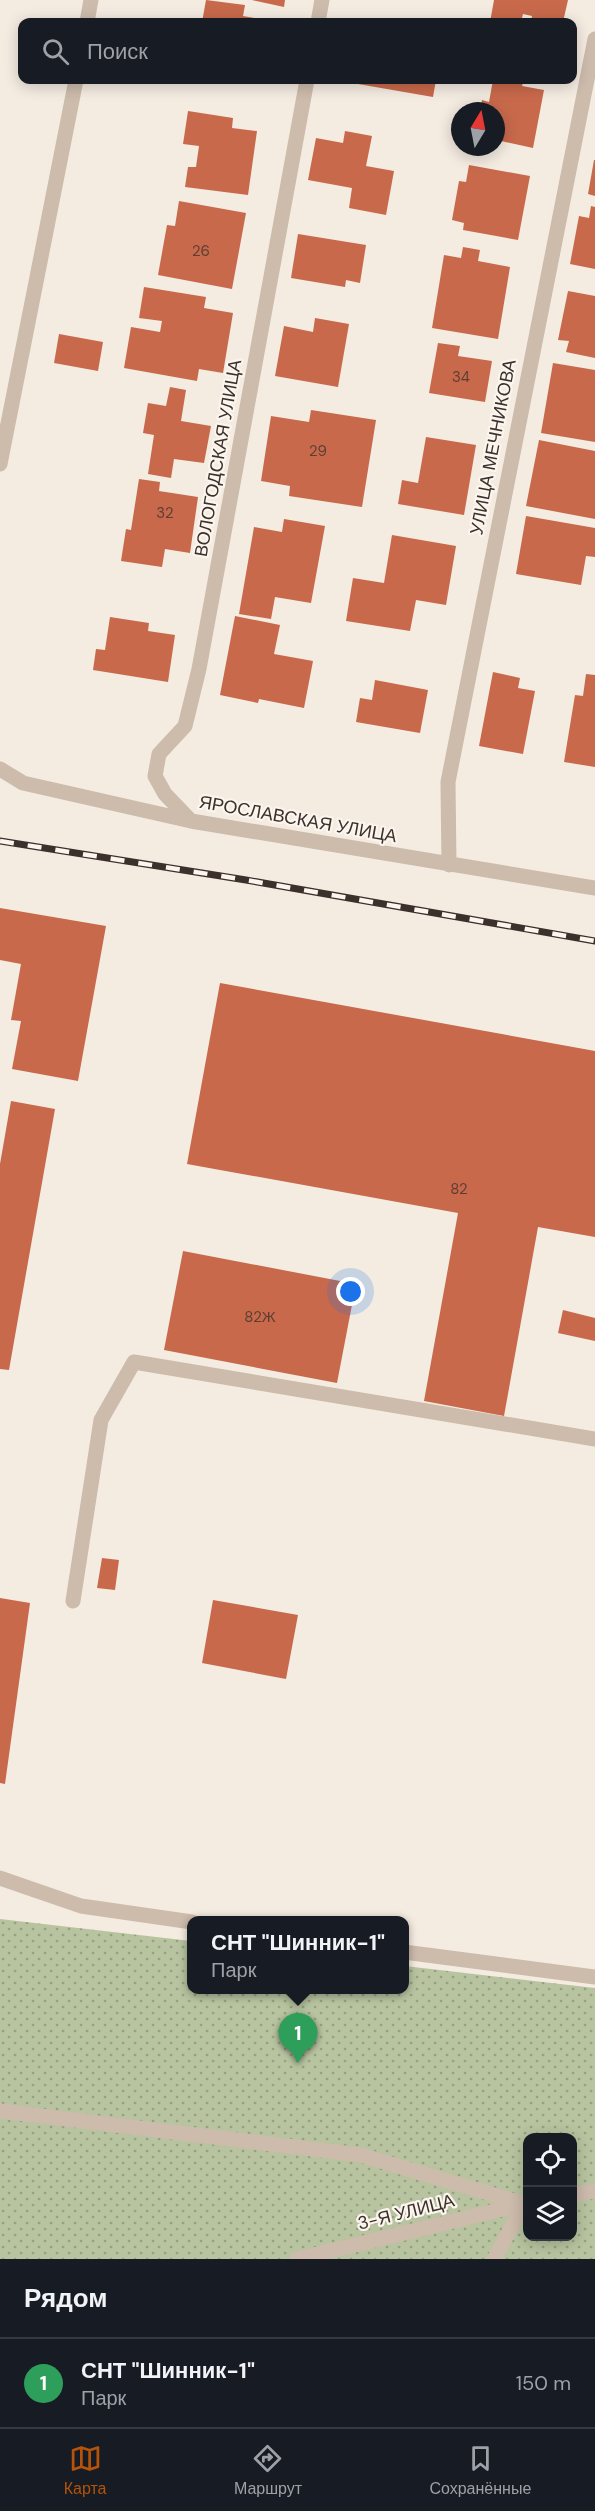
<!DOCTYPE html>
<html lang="ru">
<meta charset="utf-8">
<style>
body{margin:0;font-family:"DM Sans",sans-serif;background:#20242c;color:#f1f3f6}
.controls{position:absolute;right:18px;bottom:18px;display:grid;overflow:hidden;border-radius:12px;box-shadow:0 3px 15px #0003}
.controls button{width:54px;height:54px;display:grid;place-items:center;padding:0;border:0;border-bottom:2px solid #363941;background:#171b24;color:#f1f3f6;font:30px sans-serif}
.compass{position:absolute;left:451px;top:102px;width:54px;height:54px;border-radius:50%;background:#171b24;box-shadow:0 3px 15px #0003;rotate:10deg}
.you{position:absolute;left:351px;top:1292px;width:21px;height:21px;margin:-15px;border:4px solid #fff;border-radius:50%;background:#1a73e8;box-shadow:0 0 0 9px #1a73e833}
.badge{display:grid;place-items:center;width:39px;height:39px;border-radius:50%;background:#b45309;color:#fff;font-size:20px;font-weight:700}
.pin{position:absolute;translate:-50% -50px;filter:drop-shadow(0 2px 3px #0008)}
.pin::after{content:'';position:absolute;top:32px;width:21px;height:18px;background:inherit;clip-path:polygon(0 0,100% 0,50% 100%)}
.popup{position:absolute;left:187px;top:1916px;width:222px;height:78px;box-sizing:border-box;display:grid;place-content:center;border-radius:12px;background:#171b24;filter:drop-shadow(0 2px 4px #0005);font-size:20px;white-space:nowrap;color:#9ea1a6}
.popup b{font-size:22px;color:#f1f3f6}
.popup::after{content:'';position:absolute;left:50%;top:100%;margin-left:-12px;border:12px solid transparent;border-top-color:#171b24}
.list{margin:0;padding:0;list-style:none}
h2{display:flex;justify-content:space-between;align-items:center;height:78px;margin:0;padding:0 24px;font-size:26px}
h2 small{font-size:20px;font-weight:400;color:#9ea1a6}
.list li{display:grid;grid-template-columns:39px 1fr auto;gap:18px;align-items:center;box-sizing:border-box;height:90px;padding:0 24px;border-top:2px solid #363941}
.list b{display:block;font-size:22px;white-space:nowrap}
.list p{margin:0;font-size:20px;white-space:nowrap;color:#9ea1a6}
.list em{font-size:20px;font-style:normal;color:#9ea1a6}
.icon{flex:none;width:33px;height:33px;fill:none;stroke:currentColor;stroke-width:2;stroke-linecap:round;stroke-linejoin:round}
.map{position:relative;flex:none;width:595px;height:2259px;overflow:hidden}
.search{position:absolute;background:#171b24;box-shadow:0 3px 15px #0003;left:18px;right:18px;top:18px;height:66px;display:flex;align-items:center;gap:15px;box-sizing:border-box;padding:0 21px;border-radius:12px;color:#9ea1a6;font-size:22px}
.sheet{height:168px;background:#171b24}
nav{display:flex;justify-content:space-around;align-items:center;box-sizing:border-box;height:84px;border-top:2px solid #363941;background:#171b24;font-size:16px;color:#9ea1a6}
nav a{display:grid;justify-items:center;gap:3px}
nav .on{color:#b45309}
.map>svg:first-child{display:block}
</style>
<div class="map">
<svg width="595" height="2259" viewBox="0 0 595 2259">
<defs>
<pattern id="grass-dots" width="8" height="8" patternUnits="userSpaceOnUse" patternTransform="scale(1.5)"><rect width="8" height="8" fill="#b8c4a0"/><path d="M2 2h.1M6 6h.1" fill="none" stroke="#97a083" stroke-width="1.8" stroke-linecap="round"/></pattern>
</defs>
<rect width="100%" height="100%" fill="#f4ebe1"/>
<path fill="url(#grass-dots)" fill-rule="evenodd" d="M 0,1919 L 191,1941 L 192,1990 L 404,1990 L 405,1966 L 595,1988 L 595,2259 L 0,2259 ZM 528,2138 L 572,2138 L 572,2236 L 528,2236 Z"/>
<path fill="#c8694b" d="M 206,0 L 245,5 L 243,16 L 276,22 L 202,22 Z
M 252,0 L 285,0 L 284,7 Z
M 494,0 L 568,0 L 563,22 L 531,22 L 532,16 L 523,14 L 521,22 L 490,22 Z
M 335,80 L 436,80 L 433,97 Z
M 493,80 L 524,80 L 522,86 L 544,90 L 533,148 L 496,140 L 496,111 L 480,111 L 482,100 L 489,102 Z
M 188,111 L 233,118 L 232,128 L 257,131 L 248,195 L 185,187 L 188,167 L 196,167 L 199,146 L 183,144 Z
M 345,131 L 372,136 L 366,166 L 394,171 L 386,215 L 349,208 L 352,188 L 308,180 L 316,138 L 343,143 Z
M 594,160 L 595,160 L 595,196 L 588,194 Z
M 469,165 L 530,176 L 518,240 L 463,230 L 464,223 L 452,220 L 459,181 L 466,182 Z
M 179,201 L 246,213 L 232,289 L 158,275 L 167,225 L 175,226 Z
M 591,206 L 595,207 L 595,269 L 570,264 L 579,216 L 589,218 Z
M 298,234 L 366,245 L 360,283 L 346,280 L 345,287 L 291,278 Z
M 463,247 L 480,250 L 478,261 L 510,267 L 498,339 L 432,328 L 444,255 L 461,258 Z
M 144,287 L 206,297 L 204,308 L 233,313 L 223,373 L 199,369 L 197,381 L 124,368 L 131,327 L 160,332 L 162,321 L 139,318 Z
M 568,291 L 595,296 L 595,358 L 566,352 L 569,341 L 558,340 Z
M 315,318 L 349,324 L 338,387 L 275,376 L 284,326 L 313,332 Z
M 59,334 L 103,342 L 98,371 L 54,363 Z
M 438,343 L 460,346 L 458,356 L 492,361 L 485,402 L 429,393 Z
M 553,363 L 595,370 L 595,442 L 541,433 Z
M 170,387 L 186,390 L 181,421 L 211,426 L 204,463 L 174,459 L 171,478 L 148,474 L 154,435 L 143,433 L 148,403 L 166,406 Z
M 311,410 L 376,420 L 362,507 L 289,496 L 290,486 L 261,481 L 271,416 L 309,422 Z
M 426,437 L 476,445 L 464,515 L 398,504 L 402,480 L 418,483 Z
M 539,440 L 595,451 L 595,519 L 526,506 Z
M 139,479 L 160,482 L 159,491 L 198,497 L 190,553 L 165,549 L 162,567 L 121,561 L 126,529 L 131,530 Z
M 526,516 L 595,528 L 595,557 L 586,556 L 581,585 L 516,574 Z
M 284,519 L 325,526 L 311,603 L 275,597 L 271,619 L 239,614 L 254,527 L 282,532 Z
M 392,535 L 456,546 L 446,605 L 416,600 L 410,631 L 346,621 L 353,578 L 384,583 Z
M 235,616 L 280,625 L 274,654 L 313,661 L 304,708 L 259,699 L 258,703 L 220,695 Z
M 110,617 L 149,623 L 148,631 L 175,635 L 168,682 L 93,670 L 96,649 L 105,650 Z
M 493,672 L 520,678 L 518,688 L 535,691 L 523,754 L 479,746 Z
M 586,674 L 595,675 L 595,767 L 564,762 L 575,695 L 583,696 Z
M 375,680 L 428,690 L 420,733 L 356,722 L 360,698 L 372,700 Z
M 0,908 L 106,926 L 78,1081 L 12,1069 L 21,1021 L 11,1020 L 21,964 L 0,960 Z
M 220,983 L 595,1051 L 595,1237 L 538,1227 L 504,1416 L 424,1401 L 458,1213 L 187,1164 Z
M 11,1101 L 55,1109 L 9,1370 L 0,1369 L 0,1164 Z
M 183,1251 L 356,1284 L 337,1383 L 164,1350 Z
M 563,1310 L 595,1318 L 595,1341 L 558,1333 Z
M 102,1558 L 119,1560 L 115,1590 L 97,1588 Z
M 0,1598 L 30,1603 L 5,1784 L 0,1783 Z
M 213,1600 L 298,1615 L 286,1679 L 202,1663 Z"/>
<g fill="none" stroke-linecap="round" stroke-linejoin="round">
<path stroke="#cdbbac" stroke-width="15" d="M 73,1601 L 101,1420 L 134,1362 L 595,1439
M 0,1878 L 81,1906 L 192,1922
M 404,1952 L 595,1977
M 0,2111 L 361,2155 L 524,2204
M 572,2195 L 595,2191
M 297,2259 L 524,2204
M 494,2259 L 524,2204 L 528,2203"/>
<path stroke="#cdbbac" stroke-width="15" d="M 87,22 L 91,0
M 318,22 L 322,0
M 0,464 L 76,80
M 0,769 L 23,783 L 191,821 L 595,888
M 191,821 L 165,794 L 155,776 L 159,754 L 185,726 L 199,669 L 307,80
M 449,865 L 448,782 L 595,39"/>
<g stroke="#3b302b" stroke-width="7">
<path id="rail" d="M 0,841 L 246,880 L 595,941"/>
</g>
<use href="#rail" stroke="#fbf5ee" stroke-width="4.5" stroke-dasharray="14" stroke-linecap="butt"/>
</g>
<g text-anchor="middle" stroke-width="4.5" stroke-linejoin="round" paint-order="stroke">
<g font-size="15" fill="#5e3e33">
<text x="201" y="256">26</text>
<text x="461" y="382">34</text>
<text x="318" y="456">29</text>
<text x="165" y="518">32</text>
<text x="459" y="1194">82</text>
<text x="260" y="1322">82Ж</text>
</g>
<g font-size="18" fill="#3b302b" stroke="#fbf5ee">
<text transform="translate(493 447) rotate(-79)" y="6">УЛИЦА МЕЧНИКОВА</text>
<text transform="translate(218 458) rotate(-80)" y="6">ВОЛОГОДСКАЯ УЛИЦА</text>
<text transform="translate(298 819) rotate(10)" y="6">ЯРОСЛАВСКАЯ УЛИЦА</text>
<text transform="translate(406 2212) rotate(-14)" y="6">3-Я УЛИЦА</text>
</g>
</g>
</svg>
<div class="controls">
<button><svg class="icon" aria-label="locate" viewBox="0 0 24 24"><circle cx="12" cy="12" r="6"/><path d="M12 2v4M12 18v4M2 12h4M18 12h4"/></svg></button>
<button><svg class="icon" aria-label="layers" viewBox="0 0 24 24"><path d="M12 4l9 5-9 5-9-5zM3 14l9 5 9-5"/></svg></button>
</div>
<svg class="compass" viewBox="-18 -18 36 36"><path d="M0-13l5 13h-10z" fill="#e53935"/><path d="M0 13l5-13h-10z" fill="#9ea1a6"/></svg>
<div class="you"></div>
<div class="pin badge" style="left:298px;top:2063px;background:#2e9e5b">1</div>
<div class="popup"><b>СНТ &quot;Шинник-1&quot;</b>Парк</div>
<div class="search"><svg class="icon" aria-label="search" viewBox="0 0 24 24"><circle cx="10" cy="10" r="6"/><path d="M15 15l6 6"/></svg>Поиск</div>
</div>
<section class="sheet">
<h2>Рядом<small></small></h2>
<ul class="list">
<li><span class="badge" style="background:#2e9e5b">1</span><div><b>СНТ &quot;Шинник-1&quot;</b><p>Парк</p></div><em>150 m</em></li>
</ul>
</section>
<nav>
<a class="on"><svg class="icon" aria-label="map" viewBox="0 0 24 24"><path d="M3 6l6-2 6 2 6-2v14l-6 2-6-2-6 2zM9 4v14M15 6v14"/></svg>Карта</a>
<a><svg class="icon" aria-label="directions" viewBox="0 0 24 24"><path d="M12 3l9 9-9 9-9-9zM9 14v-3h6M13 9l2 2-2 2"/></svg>Маршрут</a>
<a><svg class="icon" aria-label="saved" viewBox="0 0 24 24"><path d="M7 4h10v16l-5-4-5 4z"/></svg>Сохранённые</a>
</nav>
